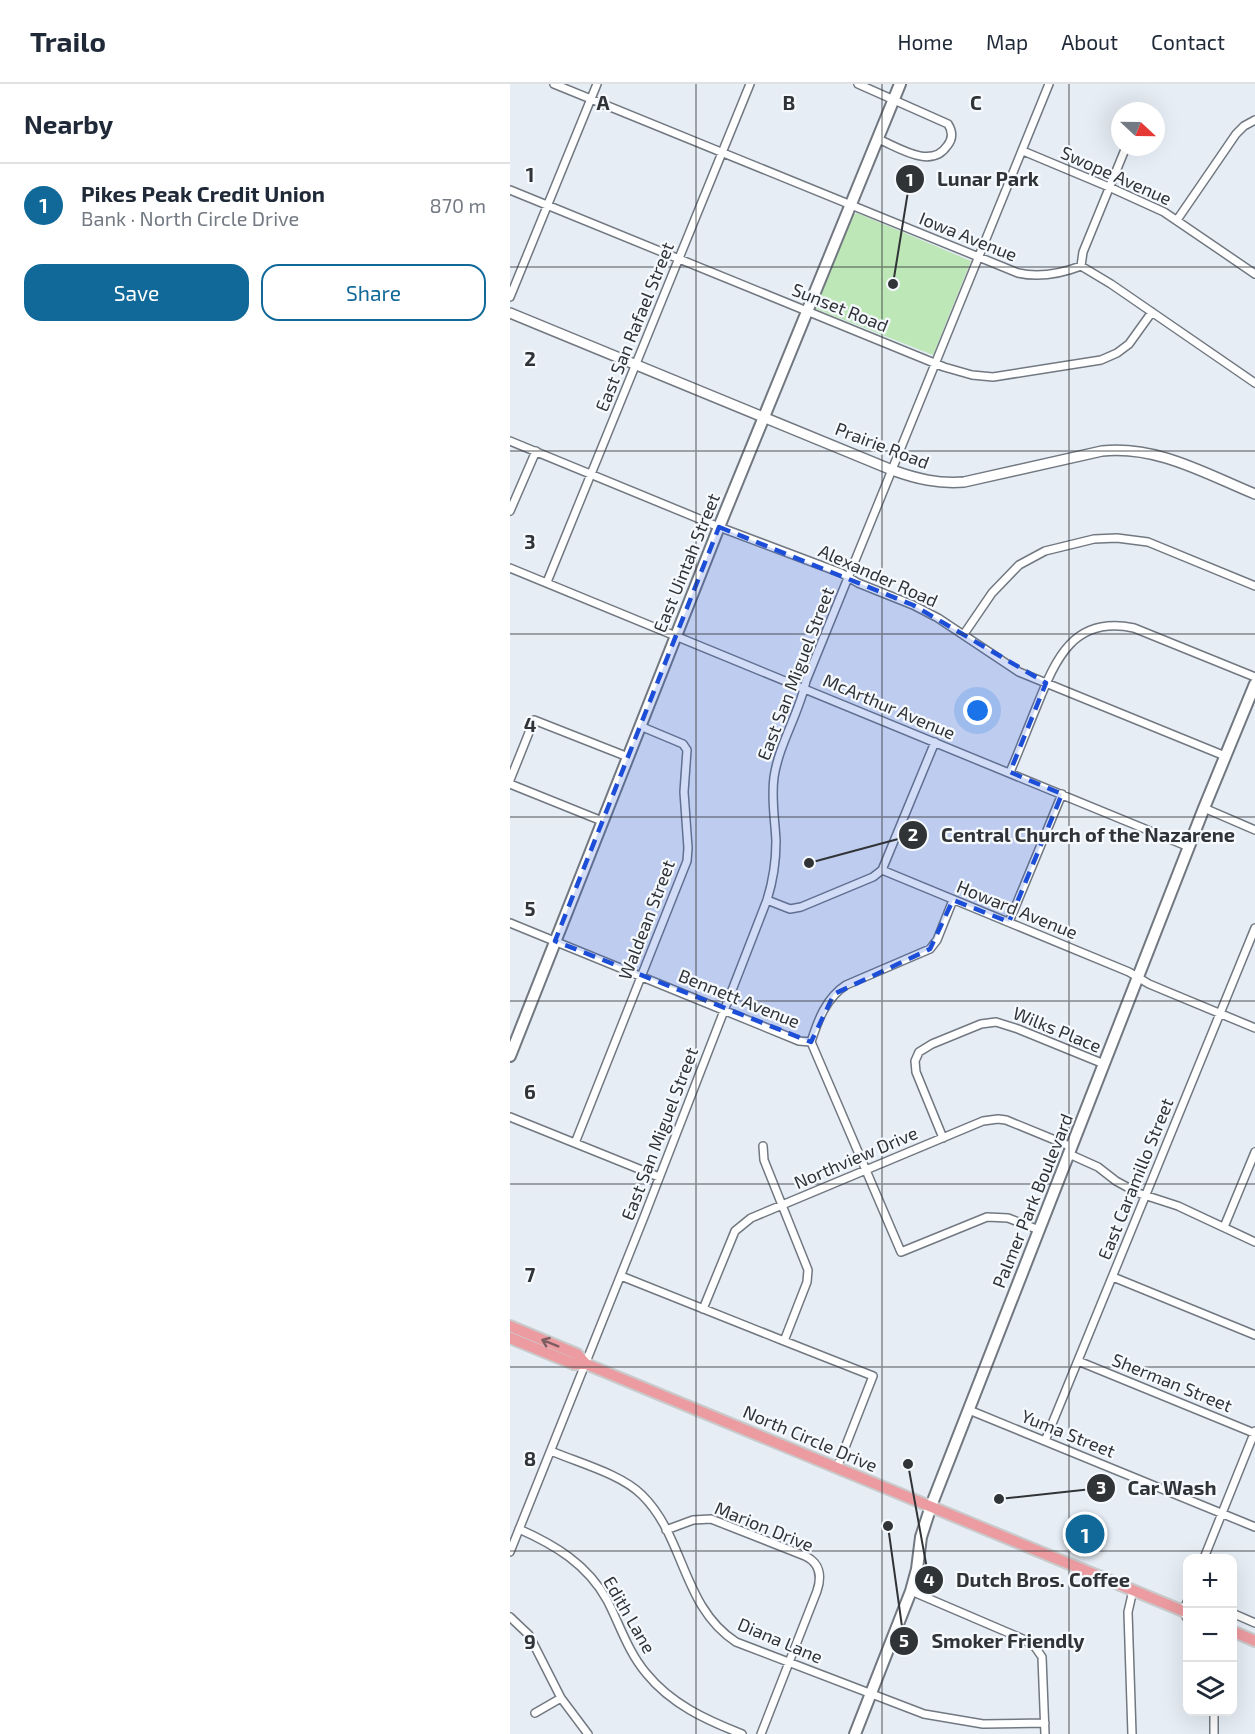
<!DOCTYPE html>
<meta charset="utf-8">
<style>
body{margin:0;font-family:"Exo 2",sans-serif;background:#f2f2f3;color:#1f2937}
.controls{position:absolute;right:18px;bottom:18px;display:grid;overflow:hidden;border-radius:12px;box-shadow:0 6px 24px #0002}
.controls button{width:54px;height:54px;display:grid;place-items:center;padding:0;border:0;border-bottom:2px solid #e0e1e3;background:#fff;color:#1f2937;font:30px sans-serif}
.compass{position:absolute;left:601px;top:18px;width:54px;height:54px;border-radius:50%;background:#fff;box-shadow:0 6px 24px #0002;rotate:112deg}
.you{position:absolute;left:468px;top:627px;width:21px;height:21px;margin:-15px;border:4px solid #fff;border-radius:50%;background:#1a73e8;box-shadow:0 0 0 9px #1a73e833}
.badge{display:grid;place-items:center;width:39px;height:39px;border-radius:50%;background:#116999;color:#fff;font-size:20px;font-weight:700}
.pin{position:absolute;translate:-50% -50%;border:3px solid #fff;box-shadow:0 2px 6px #0006}
.list{margin:0;padding:0;list-style:none}
h2{display:flex;justify-content:space-between;align-items:center;height:78px;margin:0;padding:0 24px;font-size:26px}
h2 small{font-size:20px;font-weight:400;color:#747a83}
.list li{display:grid;grid-template-columns:39px 1fr auto;gap:18px;align-items:center;box-sizing:border-box;height:84px;padding:0 24px;border-top:2px solid #e0e1e3}
.list b{display:block;font-size:22px;white-space:nowrap}
.list p{margin:0;font-size:20px;white-space:nowrap;color:#747a83}
.list em{font-size:20px;font-style:normal;color:#747a83}
.actions{display:flex;gap:12px;padding:18px 24px}
.actions a{flex:1;padding:14px 0;border:2px solid #116999;border-radius:18px;text-align:center;font-size:21px;color:#116999}
.actions .main{background:#116999;color:#fff}
.icon{flex:none;width:33px;height:33px;fill:none;stroke:currentColor;stroke-width:2;stroke-linecap:round;stroke-linejoin:round}
.map{position:relative;flex:none;width:745px;height:1650px;overflow:hidden}
header{display:flex;align-items:center;gap:36px;box-sizing:border-box;height:84px;padding:0 30px;background:#fff;border-bottom:2px solid #e0e1e3}
header strong{font-size:28px}
nav{display:flex;gap:33px;margin-inline-start:auto;font-size:21px}
main{display:flex}
aside{flex:1;background:#fff}
.map>svg:first-child{display:block}
</style>
<header>
<strong>Trailo</strong>
<nav><a>Home</a><a>Map</a><a>About</a><a>Contact</a></nav>
</header>
<main>
<aside>
<h2>Nearby<small></small></h2>
<ul class="list">
<li><span class="badge">1</span><div><b>Pikes Peak Credit Union</b><p>Bank · North Circle Drive</p></div><em>870 m</em></li>
</ul>
<div class="actions"><a class="main">Save</a><a>Share</a></div>
</aside>
<div class="map">
<svg width="745" height="1650" viewBox="0 0 745 1650">
<rect width="100%" height="100%" fill="#e6edf5"/>
<path fill="#bde7b6" d="M 347,129 L 461,177 L 423,271 L 304,224 L 342,132 Z"/>
<g fill="none" stroke-linecap="round" stroke-linejoin="round">
<g stroke="#727880" stroke-width="10">
<path id="minor" d="M 44,0 L 508,189 C 530,194 550,190 571,182 L 601,200 L 745,299
M 348,0 L 438,40 C 443,48 443,55 437,62 C 421,86 388,63 368,55
M 513,67 L 599,103 L 654,128 L 745,190
M 0,106 L 434,283 L 462,291 L 483,293 L 591,276 L 607,269 L 619,260 L 642,228
M 667,136 L 726,50 L 734,42 L 745,36
M 571,182 L 573,168 L 616,63
M 0,213 L 87,0
M 0,357 L 209,443 L 331,489 L 348,499 L 403,521 L 428,534 L 509,588 L 715,672
M 0,427 L 26,367
M 0,484 L 679,763
M 37,498 L 240,0
M 454,550 L 482,509 L 509,481 L 535,467 L 584,455 L 607,454 L 638,458 L 745,502
M 500,688 C 509,667 517,646 526,624 C 545,577 562,531 624,544 L 745,593
M 0,696 L 24,636 L 118,673
M 0,700 L 92,737
M 694,724 L 745,746
M 372,786 L 425,658
M 257,816 L 280,825 L 291,823 L 363,793 L 372,786 L 619,888 L 639,900 L 745,944
M 499,838 L 552,710
M 0,839 L 289,957 L 301,958 L 391,1168 L 477,1133 L 498,1134 L 529,1146
M 301,958 C 308,936 316,914 336,901 L 420,865 L 427,856 L 443,816
M 0,1033 L 149,1093
M 433,1054 L 406,988 L 405,977 L 409,968 L 422,960 L 471,940 L 486,938 L 508,945 L 594,980
M 65,1059 L 177,777 L 178,764 L 174,708 L 177,666 L 173,660 L 130,642
M 559,1070 L 588,1083 L 606,1097 L 628,1109 L 668,1122 L 745,1158
M 714,1143 L 745,1068
M 111,1192 L 274,1257 L 297,1198 L 298,1186 L 254,1076 L 253,1062
M 603,1193 L 745,1251
M 193,1225 L 225,1147 L 241,1134 L 473,1037 L 488,1035 L 496,1036 L 562,1063
M 274,1257 L 363,1292 L 327,1384
M 568,1277 L 744,1349
M 459,1326 L 745,1443
M 535,1357 L 745,844
M 41,1367 C 69,1379 111,1390 132,1411 C 175,1453 172,1523 226,1558 L 414,1630 L 473,1640 L 535,1639
M 9,1445 C 45,1461 77,1480 97,1516 C 110,1541 118,1568 136,1589 C 161,1620 196,1636 232,1650
M 156,1446 L 183,1436 L 201,1435 L 295,1472 C 310,1479 312,1492 307,1507 L 251,1650
M 0,1468 L 134,1133 L 257,816 C 263,797 266,778 266,757 C 265,735 261,715 264,693 C 269,660 289,630 296,597 L 539,0
M 694,1474 L 745,1347
M 401,1507 L 513,1555 L 525,1563 L 532,1573 L 535,1650
M 678,1516 L 673,1527 L 678,1536
M 722,1529 L 745,1539
M 0,1533 L 19,1551 L 51,1614 L 78,1650
M 704,1628 L 704,1650
M 25,1629 L 51,1614
M 622,1650 L 618,1528 L 623,1506"/>
</g>
<g stroke="#727880" stroke-width="12">
<path id="tertiary" d="M 0,229 L 382,386 C 407,395 428,400 454,398 L 592,367 C 647,361 696,390 745,410"/>
</g>
<g stroke="#727880" stroke-width="14">
<path id="secondary" d="M 0,972 L 209,443 L 390,0
M 345,1650 L 401,1507 L 407,1485 L 411,1453 L 421,1422 L 694,724 L 745,600"/>
</g>
<g stroke="#c9cacb" stroke-width="14">
<path id="primary" d="M 0,1242 L 67,1270 L 76,1280
M 0,1254 L 64,1280 L 76,1280 L 678,1529
M 722,1547 L 745,1557"/>
</g>
<use href="#minor" stroke="#fff" stroke-width="7"/>
<use href="#tertiary" stroke="#fff" stroke-width="9"/>
<use href="#secondary" stroke="#fff" stroke-width="10"/>
<use href="#primary" stroke="#ec9ba0" stroke-width="10"/>
</g>
<defs><path id="oneway-shaft" d="M-6 0H5M1.5-3L5.5 0L1.5 3" fill="none" stroke-width="1.6" stroke-linecap="round" stroke-linejoin="round" transform="scale(1.5)"/></defs>
<use stroke="#7c5d61" href="#oneway-shaft" transform="translate(40 1259) rotate(-158)"/>
<path fill="#1d4ed8" fill-opacity="0.2" stroke="#1d4ed8" stroke-width="4.5" stroke-dasharray="12 8" stroke-linejoin="round" d="M 209,443 L 403,521 L 536,599 L 500,688 L 552,710 L 499,838 L 443,816 L 420,865 L 324,910 L 301,958 L 45,857 Z"/>
<path fill="none" stroke="#313437" stroke-width="1.5" stroke-opacity="0.55" d="M 186,0 L 186,1650M 372,0 L 372,1650M 559,0 L 559,1650M 0,183 L 745,183M 0,367 L 745,367M 0,550 L 745,550M 0,733 L 745,733M 0,917 L 745,917M 0,1100 L 745,1100M 0,1283 L 745,1283M 0,1467 L 745,1467"/>
<g text-anchor="middle" stroke-width="4.5" stroke-linejoin="round" paint-order="stroke">
<g font-size="18" fill="#313437" stroke="#f6faff">
<text transform="translate(606 92) rotate(24)" y="6">Swope Avenue</text>
<text transform="translate(458 153) rotate(22)" y="6">Iowa Avenue</text>
<text transform="translate(330 224) rotate(22)" y="6">Sunset Road</text>
<text transform="translate(125 243) rotate(-68)" y="6">East San Rafael Street</text>
<text transform="translate(372 362) rotate(21)" y="6">Prairie Road</text>
<text transform="translate(177 479) rotate(-68)" y="6">East Uintah Street</text>
<text transform="translate(368 492) rotate(24)" y="6">Alexander Road</text>
<text transform="translate(286 590) rotate(-69)" y="6">East San Miguel Street</text>
<text transform="translate(379 623) rotate(23)" y="6">McArthur Avenue</text>
<text transform="translate(507 826) rotate(22)" y="6">Howard Avenue</text>
<text transform="translate(137 836) rotate(-69)" y="6">Waldean Street</text>
<text transform="translate(229 915) rotate(22)" y="6">Bennett Avenue</text>
<text transform="translate(547 946) rotate(22)" y="6">Wilks Place</text>
<text transform="translate(150 1050) rotate(-69)" y="6">East San Miguel Street</text>
<text transform="translate(346 1074) rotate(-23)" y="6">Northview Drive</text>
<text transform="translate(626 1095) rotate(-68)" y="6">East Caramillo Street</text>
<text transform="translate(523 1117) rotate(-68)" y="6">Palmer Park Boulevard</text>
<text transform="translate(662 1299) rotate(22)" y="6">Sherman Street</text>
<text transform="translate(558 1350) rotate(22)" y="6">Yuma Street</text>
<text transform="translate(300 1355) rotate(23)" y="6">North Circle Drive</text>
<text transform="translate(254 1443) rotate(22)" y="6">Marion Drive</text>
<text transform="translate(119 1531) rotate(60)" y="6">Edith Lane</text>
<text transform="translate(270 1557) rotate(23)" y="6">Diana Lane</text>
</g>
</g>
<g font-size="20" text-anchor="middle" font-weight="bold" fill="#313437" stroke="#f6faff" stroke-width="4.5" stroke-linejoin="round" paint-order="stroke">
<text x="93" y="26">A</text>
<text x="279" y="26">B</text>
<text x="466" y="26">C</text>
<text x="20" y="98">1</text>
<text x="20" y="282">2</text>
<text x="20" y="465">3</text>
<text x="20" y="648">4</text>
<text x="20" y="832">5</text>
<text x="20" y="1015">6</text>
<text x="20" y="1198">7</text>
<text x="20" y="1382">8</text>
<text x="20" y="1565">9</text>
</g>
<path fill="none" stroke="#313437" stroke-width="2" d="M383 200L400 95M299 779L403 751M489 1415L591 1404M398 1380L419 1496M378 1442L394 1557"/>
<g fill="#313437" stroke="#f6faff" stroke-width="2">
<circle cx="383" cy="200" r="6"/>
<circle cx="299" cy="779" r="6"/>
<circle cx="489" cy="1415" r="6"/>
<circle cx="398" cy="1380" r="6"/>
<circle cx="378" cy="1442" r="6"/>
<circle cx="400" cy="95" r="15"/>
<circle cx="403" cy="751" r="15"/>
<circle cx="591" cy="1404" r="15"/>
<circle cx="419" cy="1496" r="15"/>
<circle cx="394" cy="1557" r="15"/>
</g>
<g font-size="18" text-anchor="middle" font-weight="bold" fill="#fff">
<text x="400" y="102">1</text>
<text x="403" y="757">2</text>
<text x="591" y="1410">3</text>
<text x="419" y="1502">4</text>
<text x="394" y="1563">5</text>
</g>
<g font-size="20" text-anchor="middle" font-weight="bold" fill="#313437" stroke="#f6faff" stroke-width="4.5" stroke-linejoin="round" paint-order="stroke">
<text x="478" y="102">Lunar Park</text>
<text x="578" y="758">Central Church of the Nazarene</text>
<text x="662" y="1411">Car Wash</text>
<text x="533" y="1503">Dutch Bros. Coffee</text>
<text x="498" y="1564">Smoker Friendly</text>
</g>
</svg>
<div class="controls">
<button>+</button>
<button>−</button>
<button><svg class="icon" aria-label="layers" viewBox="0 0 24 24"><path d="M12 4l9 5-9 5-9-5zM3 14l9 5 9-5"/></svg></button>
</div>
<svg class="compass" viewBox="-18 -18 36 36"><path d="M0-13l5 13h-10z" fill="#e53935"/><path d="M0 13l5-13h-10z" fill="#747a83"/></svg>
<div class="you"></div>
<div class="pin badge" style="left:575px;top:1450px">1</div>
</div>
</main>
